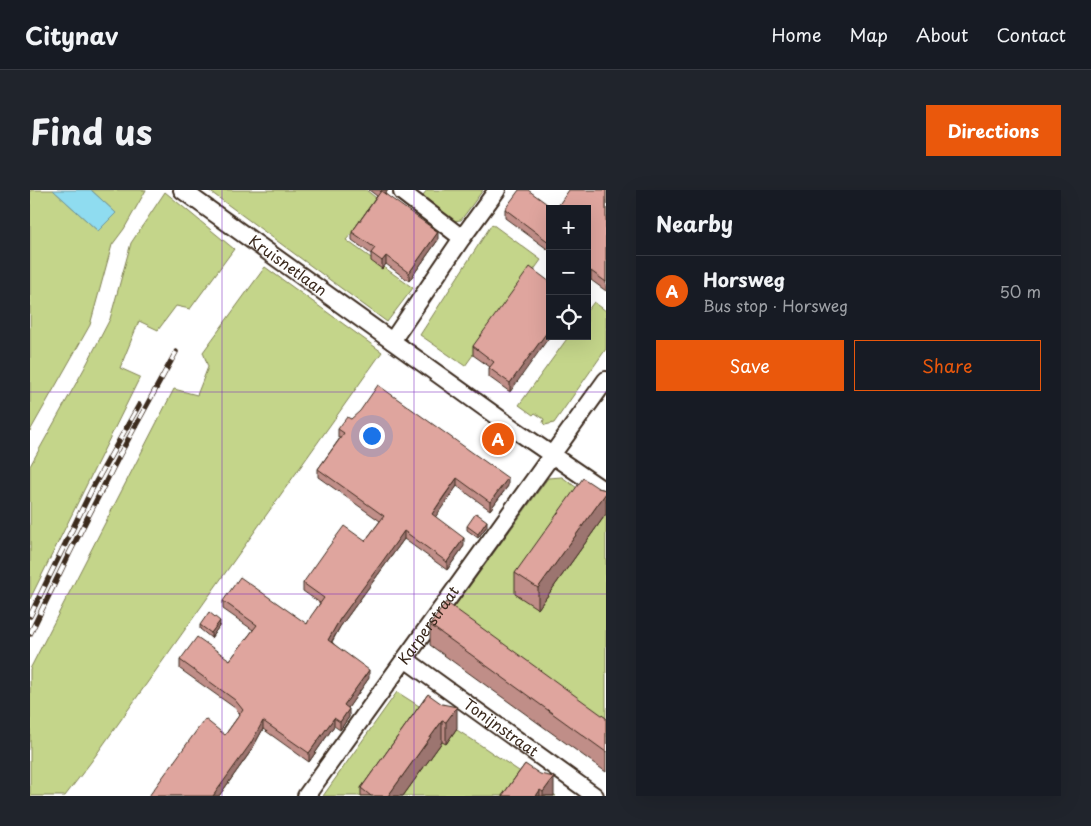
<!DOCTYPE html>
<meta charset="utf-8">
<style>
body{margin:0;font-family:"Playpen Sans",sans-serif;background:#20242c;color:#f1f3f6}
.controls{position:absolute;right:15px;top:15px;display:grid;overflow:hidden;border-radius:0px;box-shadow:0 5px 20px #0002}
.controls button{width:45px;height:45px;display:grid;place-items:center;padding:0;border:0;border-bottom:1px solid #363941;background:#171b24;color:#f1f3f6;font:25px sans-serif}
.you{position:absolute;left:341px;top:245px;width:18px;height:18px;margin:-12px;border:4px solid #fff;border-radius:50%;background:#1a73e8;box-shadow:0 0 0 8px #1a73e833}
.badge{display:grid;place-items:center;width:32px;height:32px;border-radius:50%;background:#ea580c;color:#fff;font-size:16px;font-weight:700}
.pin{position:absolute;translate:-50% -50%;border:2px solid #fff;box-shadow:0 1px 5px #0006}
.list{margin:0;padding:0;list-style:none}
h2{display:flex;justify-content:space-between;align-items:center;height:65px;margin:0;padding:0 20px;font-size:21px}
h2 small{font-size:16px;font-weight:400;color:#9ea1a6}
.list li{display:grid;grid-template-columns:32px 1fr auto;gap:15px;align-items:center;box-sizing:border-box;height:70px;padding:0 20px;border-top:1px solid #363941}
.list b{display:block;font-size:19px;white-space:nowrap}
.list p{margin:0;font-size:16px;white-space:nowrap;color:#9ea1a6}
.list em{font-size:16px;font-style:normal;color:#9ea1a6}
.actions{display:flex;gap:10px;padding:15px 20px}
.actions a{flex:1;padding:11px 0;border:1px solid #ea580c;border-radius:0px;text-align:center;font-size:18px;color:#ea580c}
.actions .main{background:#ea580c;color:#fff}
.icon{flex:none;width:28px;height:28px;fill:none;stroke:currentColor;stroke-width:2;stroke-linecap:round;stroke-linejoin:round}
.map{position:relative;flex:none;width:576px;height:606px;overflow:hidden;border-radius:0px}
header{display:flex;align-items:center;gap:30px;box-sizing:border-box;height:70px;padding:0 25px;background:#171b24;border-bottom:1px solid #363941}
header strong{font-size:24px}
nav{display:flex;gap:28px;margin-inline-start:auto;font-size:18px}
.intro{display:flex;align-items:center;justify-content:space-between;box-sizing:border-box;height:120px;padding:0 30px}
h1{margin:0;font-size:35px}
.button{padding:12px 22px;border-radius:0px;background:#ea580c;color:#fff;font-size:18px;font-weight:700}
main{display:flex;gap:30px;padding:0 30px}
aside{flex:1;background:#171b24;border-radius:0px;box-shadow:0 5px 20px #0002}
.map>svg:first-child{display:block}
</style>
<header>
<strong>Citynav</strong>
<nav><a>Home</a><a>Map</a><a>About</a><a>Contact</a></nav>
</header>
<div class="intro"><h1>Find us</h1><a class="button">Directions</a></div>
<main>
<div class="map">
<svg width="576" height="606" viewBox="0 0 576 606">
<rect width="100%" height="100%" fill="#fff"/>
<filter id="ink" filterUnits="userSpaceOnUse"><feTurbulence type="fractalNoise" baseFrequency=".02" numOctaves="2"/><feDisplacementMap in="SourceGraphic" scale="10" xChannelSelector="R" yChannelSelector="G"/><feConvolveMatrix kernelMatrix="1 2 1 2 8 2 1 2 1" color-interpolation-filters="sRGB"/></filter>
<g filter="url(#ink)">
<path fill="#c4d58a" stroke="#808054" d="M 0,0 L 23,0 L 68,41 L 86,23 L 61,0 L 116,0 L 94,39 L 82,55 L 60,135 L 0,241 Z
M 178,0 L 336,0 L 350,11 L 316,50 L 383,98 L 357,132 Z
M 397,0 L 453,0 L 431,30 L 423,31 L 393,5 Z
M 135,2 L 204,59 L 160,119 L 146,116 L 128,140 L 109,131 L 90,178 L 110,187 L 0,409 L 0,276 L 54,179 L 80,129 L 101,53 Z
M 462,34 L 511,70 L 435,176 L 390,145 Z
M 235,77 L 352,162 L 61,572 L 35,606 L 0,606 L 0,479 L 144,199 L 167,205 L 178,177 L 173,162 Z
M 564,112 L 576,121 L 576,159 L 524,233 L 515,235 L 513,233 L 514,229 L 505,223 L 503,225 L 489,215 L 539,146 L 557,146 L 557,121 Z
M 532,287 L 576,319 L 576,547 L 415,430 L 518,288 Z
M 367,502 L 449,554 L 526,606 L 293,606 Z"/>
<path fill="#8fdcf0" stroke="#6d959c" d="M 23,0 L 61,0 L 86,23 L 68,41 Z"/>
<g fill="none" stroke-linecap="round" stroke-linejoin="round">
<g stroke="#3b2a1e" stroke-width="20">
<g id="street">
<path id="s1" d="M 152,0 L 484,239 L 576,302"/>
<path d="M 374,0 L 372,2 L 432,48"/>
<path d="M 362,151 L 432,48 L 467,0"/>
<path id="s2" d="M 375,469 L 565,606"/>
<path id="s3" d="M 276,606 L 576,190"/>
</g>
</g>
<use href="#street" stroke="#fff" stroke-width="16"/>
<g stroke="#3b2a1e" stroke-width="5.5">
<path id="rail" d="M 0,426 L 62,299 L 109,215
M 0,444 L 40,362 L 89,266 L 146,162"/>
</g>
<use href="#rail" stroke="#fff" stroke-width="4" stroke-dasharray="11" stroke-linecap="butt"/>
</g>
<path fill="#c08e88" stroke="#3b2a1e" d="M 339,0 L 358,0 L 355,4 L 408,50 L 379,91 L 356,74 L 352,79 L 341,71 L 341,64 L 322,50 L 322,42 L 347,6 Z
M 576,0 L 576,101 L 561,90 L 557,94 L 557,19 Z
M 475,19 L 520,19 L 520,61 L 475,28 Z
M 520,92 L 480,202 L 459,187 L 459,178 L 460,177 L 443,165 L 443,156 Z
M 321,229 L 478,296 L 460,320 L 427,296 L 405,326 L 434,356 L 417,380 L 374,349 L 310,437 L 302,452 L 339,488 L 318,518 L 319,527 L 310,540 L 304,536 L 279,572 L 233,539 L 221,561 L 189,606 L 119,606 L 195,545 L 210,524 L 205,518 L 150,479 L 150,470 L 200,470 L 223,440 L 193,419 L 193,411 L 277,434 L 290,413 L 273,401 L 273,393 L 335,351 L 350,331 L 288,287 L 288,279 L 310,248 L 308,248 L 308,239 Z
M 568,298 L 576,300 L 576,324 L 508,419 L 485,404 L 485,383 Z
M 437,336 L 457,336 L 448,348 L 437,340 Z
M 170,435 L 190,435 L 181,448 L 170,439 Z
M 400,435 L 576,528 L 576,582 L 400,455 Z
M 398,504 L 427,538 L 416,554 L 412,552 L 373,606 L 331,606 L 331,598 Z
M 495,574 L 524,606 L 472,606 Z"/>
<path fill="#9c746f" stroke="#3b2a1e" d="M 352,0 L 358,0 L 351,9 L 351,1 Z
M 408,42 L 408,50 L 379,91 L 379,83 Z
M 356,66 L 356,74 L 352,79 L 352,71 Z
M 561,81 L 561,90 L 557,94 L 557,86 Z
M 520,138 L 520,146 L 480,202 L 480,193 Z
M 427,288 L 427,296 L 402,332 L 402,324 Z
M 478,288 L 478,296 L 460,320 L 460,312 Z
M 576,303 L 576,324 L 508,419 L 508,398 Z
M 457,331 L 457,336 L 448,348 L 448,344 Z
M 374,341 L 374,349 L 310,437 L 298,458 L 298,450 L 310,429 Z
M 434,348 L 434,356 L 417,380 L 417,372 Z
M 190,431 L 190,435 L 181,448 L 181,443 Z
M 339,480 L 339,488 L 314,524 L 314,515 Z
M 427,517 L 427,538 L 416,554 L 416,532 Z
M 319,519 L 319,527 L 310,540 L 310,532 Z
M 304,528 L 304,536 L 279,572 L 279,563 Z
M 233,531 L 233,539 L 221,561 L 189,606 L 183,606 Z
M 412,531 L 412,552 L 373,606 L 358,606 Z
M 524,587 L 524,606 L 513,606 L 513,602 Z
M 510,600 L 510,606 L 506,606 Z"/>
<path fill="#dfa59e" stroke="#3b2a1e" d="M 489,0 L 498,0 L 524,19 L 520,19 L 520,53 L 475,19 Z
M 539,0 L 576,0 L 576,92 L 561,81 L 557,86 L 557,19 L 526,19 Z
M 351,1 L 408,42 L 379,83 L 356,66 L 352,71 L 341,63 L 345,58 L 322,42 Z
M 500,77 L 520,92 L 520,138 L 480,193 L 459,178 L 464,172 L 443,156 Z
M 348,195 L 478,288 L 460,312 L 427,288 L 414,306 L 402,324 L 434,348 L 417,372 L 374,341 L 352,372 L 310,429 L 298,450 L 339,480 L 314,515 L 319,519 L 310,532 L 304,528 L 279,563 L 233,531 L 221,553 L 183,606 L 119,606 L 175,529 L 195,545 L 213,520 L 205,510 L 150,470 L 167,447 L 200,470 L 227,435 L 193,411 L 210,387 L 277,434 L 281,426 L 294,408 L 273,393 L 297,359 L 314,336 L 335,351 L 354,326 L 288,279 L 314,243 L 308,239 L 317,227 L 321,229 L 330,221 Z
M 553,288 L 568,298 L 576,300 L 576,303 L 508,398 L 485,383 Z
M 446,323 L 457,331 L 448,344 L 437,336 Z
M 416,412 L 576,528 L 576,562 L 400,435 Z
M 179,422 L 190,431 L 181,443 L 170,435 Z
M 398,504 L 412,514 L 427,517 L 416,532 L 412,531 L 358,606 L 341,606 L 331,598 Z
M 495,574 L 510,584 L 524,587 L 513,602 L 510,600 L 506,606 L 472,606 Z"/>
</g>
<path fill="none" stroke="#7b2cbf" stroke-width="1" stroke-opacity="0.55" d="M 192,0 L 192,606M 384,0 L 384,606M 0,202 L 576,202M 0,404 L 576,404"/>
<g text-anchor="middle" stroke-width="4" stroke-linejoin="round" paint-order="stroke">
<g font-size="15" fill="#3b2a1e" stroke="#fff">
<text dy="5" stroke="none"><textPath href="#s1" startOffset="130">Kruisnetlaan</textPath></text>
<text dy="5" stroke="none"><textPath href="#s3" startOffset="210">Karperstraat</textPath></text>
<text dy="5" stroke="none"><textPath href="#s2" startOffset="118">Tonijnstraat</textPath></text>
</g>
</g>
</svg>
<div class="controls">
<button>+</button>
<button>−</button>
<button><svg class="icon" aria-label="locate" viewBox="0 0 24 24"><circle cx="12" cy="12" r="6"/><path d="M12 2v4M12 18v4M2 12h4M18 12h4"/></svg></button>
</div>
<div class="you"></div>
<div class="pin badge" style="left:468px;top:249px">A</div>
</div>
<aside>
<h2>Nearby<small></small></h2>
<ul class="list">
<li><span class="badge">A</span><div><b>Horsweg</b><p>Bus stop · Horsweg</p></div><em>50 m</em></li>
</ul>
<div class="actions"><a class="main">Save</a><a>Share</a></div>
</aside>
</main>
